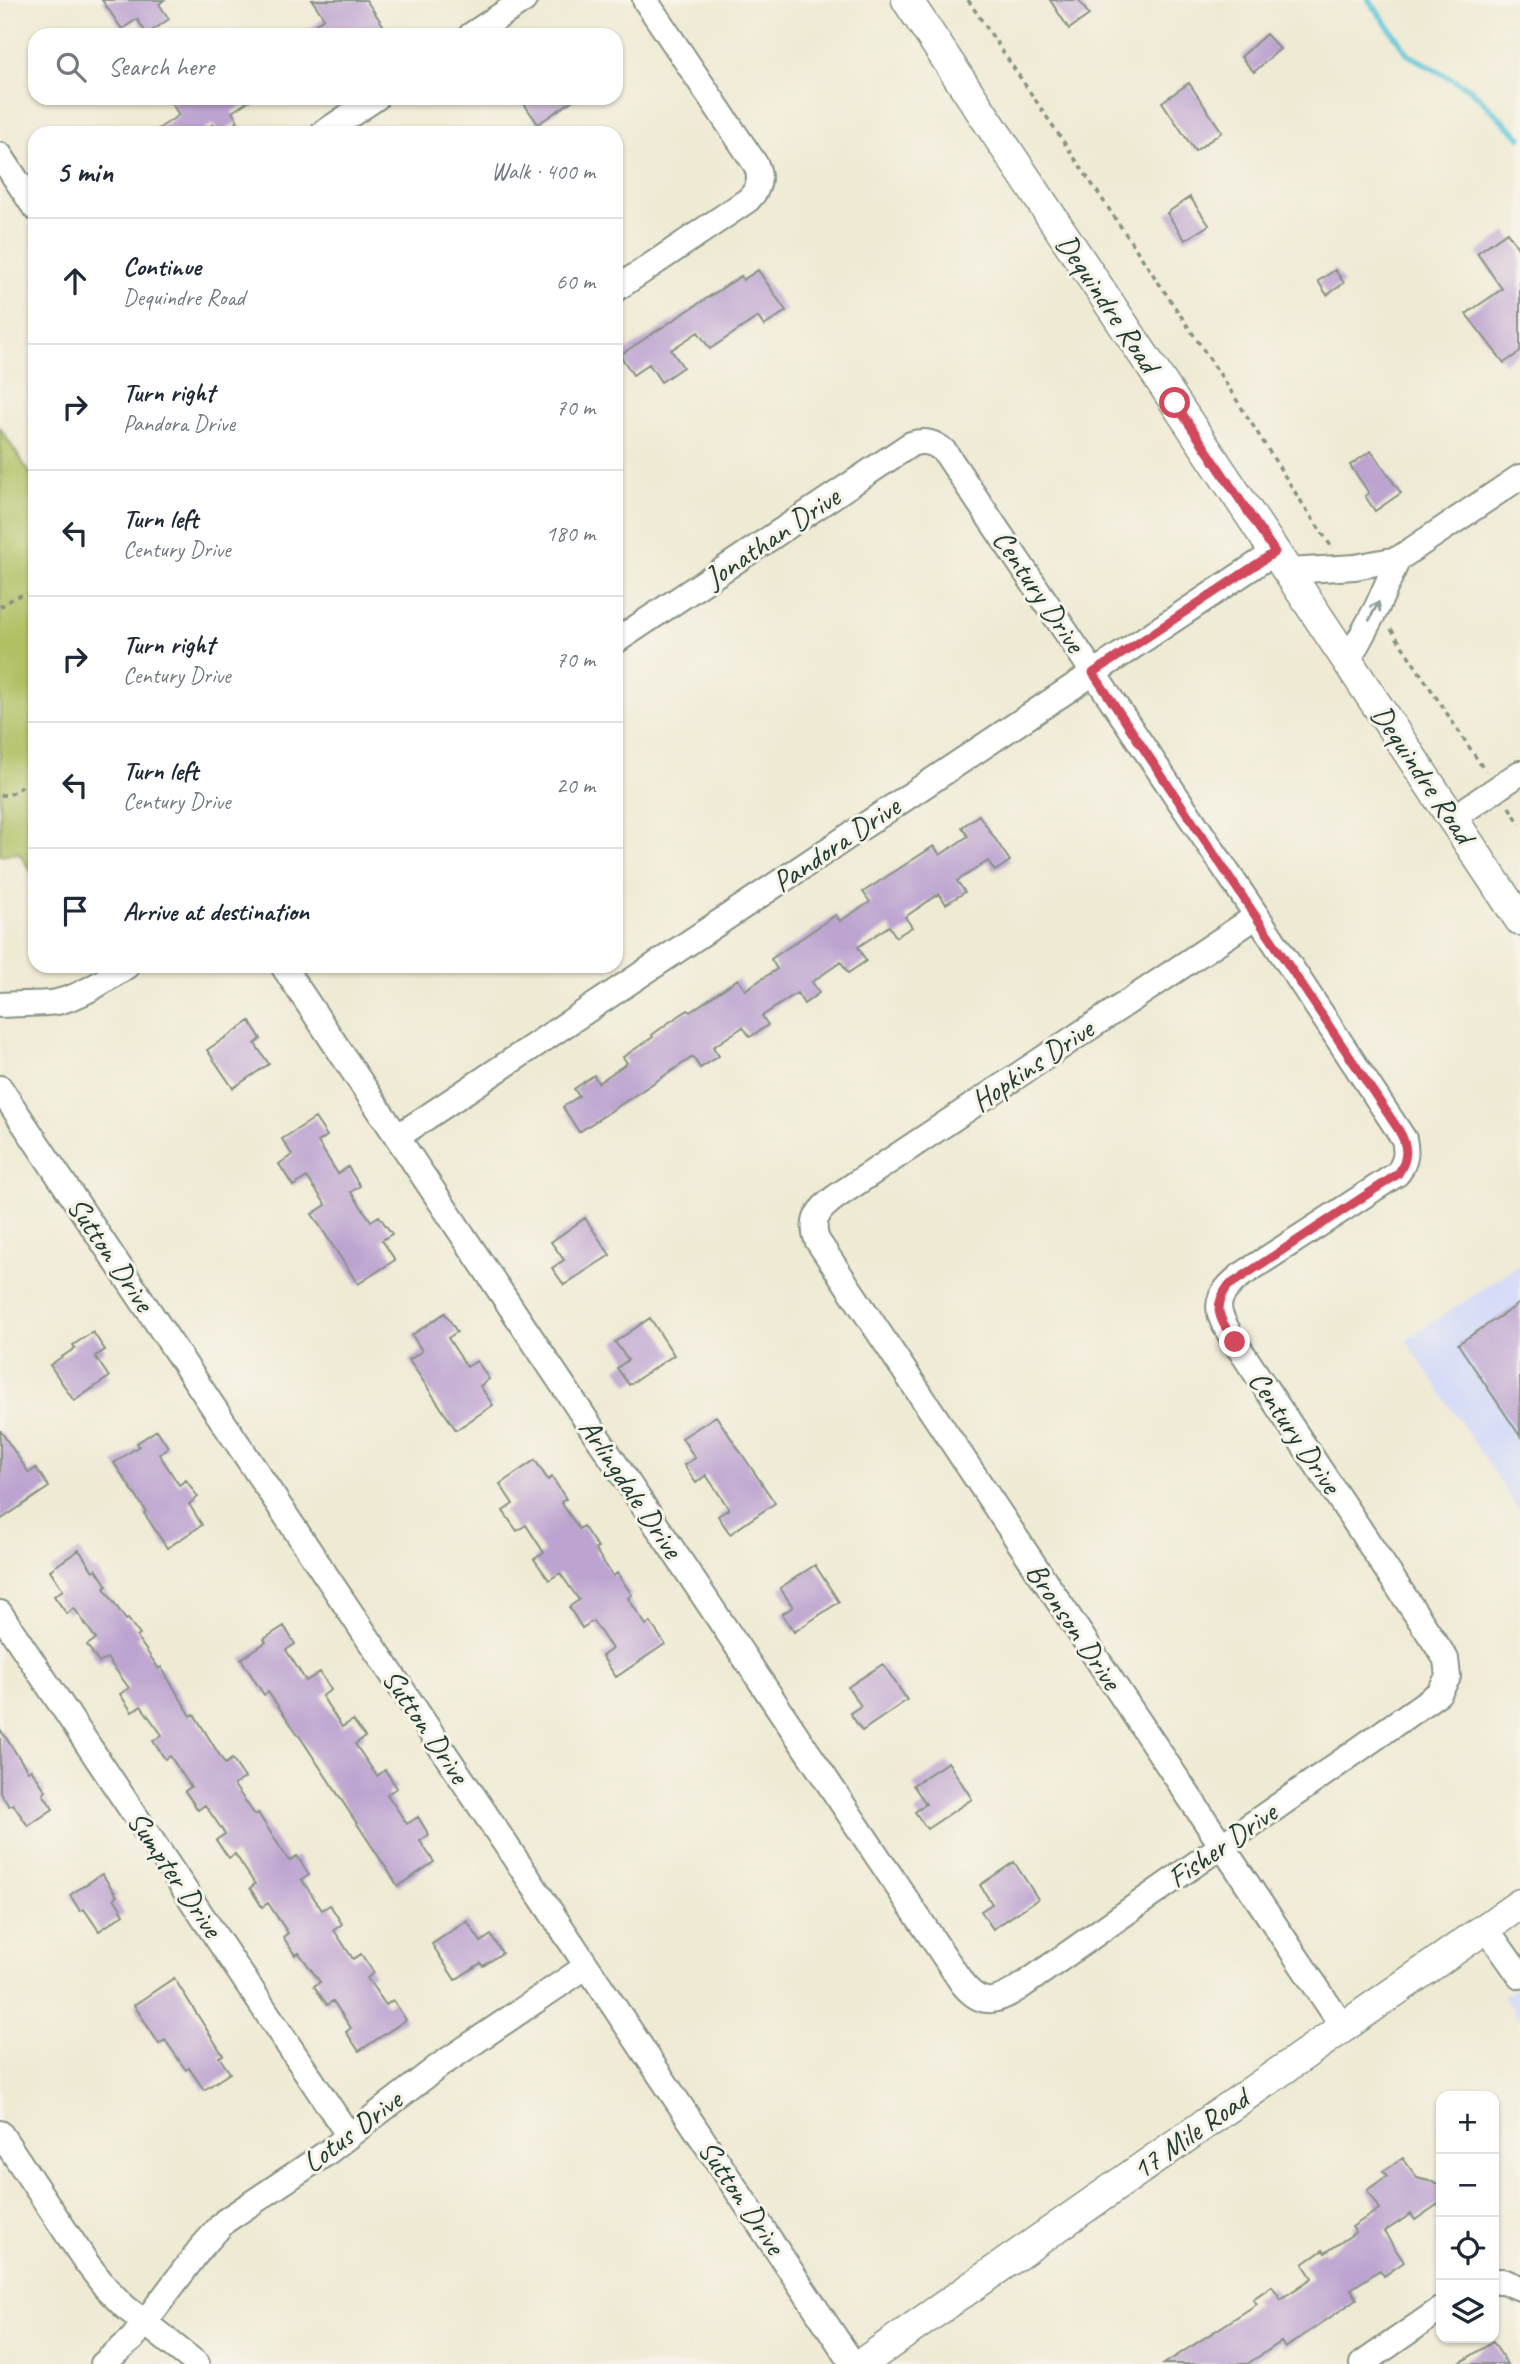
<!DOCTYPE html>
<meta charset="utf-8">
<style>
body{margin:0;font-family:Caveat,sans-serif;background:#f6f6f7;color:#1f2937}
.controls{position:absolute;right:21px;bottom:21px;display:grid;overflow:hidden;border-radius:14px;box-shadow:0 2px 5px #0004}
.controls button{width:63px;height:63px;display:grid;place-items:center;padding:0;border:0;border-bottom:2px solid #e0e1e3;background:#fff;color:#1f2937;font:35px sans-serif}
.stop{position:absolute;width:21px;height:21px;margin:-16px;border:5px solid #d1495b;border-radius:50%;background:#fff}
.stop.end{background:#d1495b;border-color:#fff;box-shadow:0 2px 7px #0008}
.list{margin:0;padding:0;list-style:none}
h2{display:flex;justify-content:space-between;align-items:center;height:91px;margin:0;padding:0 28px;font-size:30px}
h2 small{font-size:23px;font-weight:400;color:#747a83}
.list li{display:grid;grid-template-columns:46px 1fr auto;gap:21px;align-items:center;box-sizing:border-box;height:126px;padding:0 28px;border-top:2px solid #e0e1e3}
.list b{display:block;font-size:26px;white-space:nowrap}
.list p{margin:0;font-size:23px;white-space:nowrap;color:#747a83}
.list em{font-size:23px;font-style:normal;color:#747a83}
.icon{flex:none;width:38px;height:38px;fill:none;stroke:currentColor;stroke-width:2;stroke-linecap:round;stroke-linejoin:round}
.map{position:relative;flex:none;width:1520px;height:2364px;overflow:hidden}
.search{position:absolute;background:#fff;box-shadow:0 2px 5px #0004;left:28px;top:28px;width:595px;height:77px;display:flex;align-items:center;gap:18px;box-sizing:border-box;padding:0 24px;border-radius:21px;color:#747a83;font-size:26px}
.panel{position:absolute;background:#fff;box-shadow:0 2px 5px #0004;left:28px;top:126px;width:595px;height:847px;border-radius:21px}
.map>svg:first-child{display:block}
</style>
<div class="map">
<svg width="1520" height="2364" viewBox="0 0 1520 2364">
<rect width="100%" height="100%" fill="#f7f3e8"/>
<filter id="ink" filterUnits="userSpaceOnUse"><feTurbulence type="fractalNoise" baseFrequency=".0143" numOctaves="2"/><feDisplacementMap in="SourceGraphic" scale="14" xChannelSelector="R" yChannelSelector="G"/><feConvolveMatrix kernelMatrix="1 2 1 2 8 2 1 2 1" color-interpolation-filters="sRGB"/></filter>
<filter id="wash" filterUnits="userSpaceOnUse"><feTurbulence type="fractalNoise" baseFrequency=".00686" numOctaves="4" result="noise"/><feDisplacementMap in="SourceGraphic" scale="28" xChannelSelector="R" yChannelSelector="G"/><feGaussianBlur stdDeviation="1.57" result="paint"/><feColorMatrix in="noise" values="0 0 0 0 0 0 0 0 0 0 0 0 0 0 0 0 0 1.4 0 .05"/><feComposite in="paint" operator="in"/></filter>
<g filter="url(#wash)">
<rect width="100%" height="100%" fill="#efead4"/>
<path fill="#d2d9f9" d="M 1520,1264 L 1520,1512 L 1406,1340 Z
M 1520,1984 L 1520,2021 L 1503,1996 Z"/>
<path fill="#b0c063" stroke="#687e4c" stroke-width="2" d="M 0,428 L 35,481 L 35,877 L 19,853 L 0,855 Z"/>
<g fill="none" stroke-linecap="round" stroke-linejoin="round">
<path stroke="#5ec6d9" stroke-width="6" d="M 1369,0 L 1409,55 L 1470,89 L 1520,137"/>
</g>
<g id="blocks">
<path fill="#bca3d0" d="M 102,0 L 164,0 L 159,4 L 169,19 L 147,34 L 137,19 L 122,29 Z
M 312,0 L 366,0 L 383,25 L 368,35 L 363,35 L 358,28 L 347,35 L 300,35 L 324,18 Z
M 1050,0 L 1079,0 L 1089,15 L 1069,29 Z
M 1266,34 L 1280,49 L 1254,72 L 1241,57 Z
M 1189,83 L 1222,132 L 1195,151 L 1162,102 Z
M 168,98 L 253,98 L 232,112 L 238,121 L 220,133 L 213,124 L 199,133 L 152,133 L 179,115 Z
M 520,98 L 576,98 L 538,124 Z
M 1190,197 L 1209,225 L 1185,240 L 1167,213 Z
M 1507,232 L 1520,251 L 1520,352 L 1504,363 L 1466,314 L 1502,289 L 1477,253 Z
M 758,270 L 786,311 L 764,326 L 758,317 L 710,349 L 698,332 L 671,350 L 683,367 L 661,382 L 649,364 L 633,375 L 620,355 L 741,276 L 743,280 Z
M 1335,270 L 1344,283 L 1327,295 L 1318,281 Z
M 1371,451 L 1401,493 L 1375,511 L 1365,496 L 1369,493 L 1350,465 Z
M 979,815 L 1010,861 L 995,871 L 988,861 L 957,881 L 965,892 L 946,904 L 939,894 L 905,917 L 912,927 L 896,937 L 889,926 L 858,947 L 866,961 L 848,973 L 841,962 L 812,982 L 819,993 L 804,1004 L 797,993 L 762,1016 L 768,1025 L 750,1037 L 743,1027 L 713,1047 L 719,1056 L 700,1068 L 693,1057 L 579,1132 L 563,1107 L 579,1096 L 574,1089 L 594,1075 L 598,1083 L 627,1063 L 623,1057 L 653,1037 L 652,1035 L 668,1023 L 688,1010 L 690,1012 L 738,979 L 745,990 L 777,969 L 771,959 L 836,915 L 840,921 L 870,902 L 863,892 L 934,846 L 940,855 L 968,836 L 962,827 Z
M 250,1021 L 261,1039 L 255,1044 L 269,1064 L 233,1088 L 207,1050 Z
M 315,1118 L 327,1136 L 318,1142 L 338,1174 L 348,1167 L 360,1186 L 351,1192 L 371,1221 L 379,1216 L 392,1234 L 382,1240 L 395,1260 L 358,1284 L 312,1214 L 326,1205 L 307,1177 L 293,1186 L 279,1164 L 292,1155 L 282,1139 Z
M 585,1218 L 610,1255 L 564,1285 L 552,1268 L 564,1260 L 551,1242 Z
M 1520,1303 L 1520,1436 L 1458,1344 Z
M 445,1313 L 457,1332 L 448,1338 L 467,1367 L 477,1361 L 489,1379 L 480,1386 L 493,1405 L 456,1430 L 409,1360 L 422,1351 L 412,1335 Z
M 650,1318 L 674,1355 L 629,1385 L 617,1368 L 628,1360 L 615,1342 Z
M 93,1332 L 105,1350 L 95,1356 L 109,1377 L 74,1401 L 50,1365 L 75,1348 L 73,1345 Z
M 716,1416 L 775,1503 L 730,1534 L 718,1516 L 729,1509 L 706,1475 L 696,1483 L 684,1465 L 695,1458 L 682,1438 Z
M 0,1430 L 29,1473 L 36,1468 L 49,1487 L 0,1520 Z
M 157,1430 L 168,1447 L 159,1454 L 179,1485 L 186,1480 L 198,1497 L 189,1504 L 202,1525 L 167,1548 L 144,1513 L 146,1511 L 114,1463 L 139,1446 L 137,1443 Z
M 535,1460 L 548,1480 L 552,1477 L 566,1499 L 561,1502 L 579,1529 L 583,1526 L 598,1548 L 595,1549 L 613,1576 L 617,1573 L 632,1595 L 628,1598 L 646,1625 L 650,1622 L 665,1644 L 616,1677 L 602,1656 L 612,1649 L 593,1621 L 582,1628 L 569,1607 L 579,1600 L 560,1573 L 549,1580 L 534,1559 L 544,1553 L 526,1525 L 517,1531 L 503,1511 L 513,1504 L 500,1484 Z
M 79,1550 L 93,1571 L 96,1569 L 107,1586 L 104,1588 L 126,1620 L 128,1619 L 140,1635 L 137,1637 L 159,1669 L 161,1667 L 191,1716 L 194,1714 L 225,1764 L 232,1759 L 245,1778 L 234,1785 L 255,1815 L 258,1813 L 289,1861 L 297,1856 L 309,1875 L 302,1880 L 322,1910 L 330,1905 L 342,1924 L 334,1930 L 353,1959 L 361,1954 L 374,1973 L 367,1978 L 386,2005 L 393,2000 L 406,2020 L 359,2051 L 346,2032 L 351,2028 L 333,2001 L 327,2005 L 314,1986 L 320,1982 L 299,1953 L 295,1955 L 283,1937 L 288,1933 L 268,1903 L 262,1907 L 250,1888 L 255,1884 L 235,1854 L 229,1858 L 216,1840 L 225,1834 L 205,1805 L 198,1810 L 185,1791 L 191,1787 L 170,1756 L 165,1759 L 153,1741 L 162,1735 L 141,1706 L 132,1712 L 120,1694 L 129,1688 L 107,1658 L 99,1663 L 87,1645 L 96,1639 L 74,1608 L 67,1614 L 54,1596 L 63,1590 L 50,1570 Z
M 815,1565 L 839,1602 L 794,1632 L 782,1614 L 793,1607 L 780,1588 Z
M 284,1626 L 295,1644 L 286,1650 L 306,1681 L 320,1672 L 331,1690 L 322,1696 L 342,1727 L 353,1720 L 365,1737 L 355,1744 L 377,1776 L 385,1770 L 397,1788 L 387,1794 L 407,1824 L 418,1817 L 429,1835 L 420,1841 L 434,1862 L 398,1886 L 302,1740 L 268,1692 L 264,1695 L 241,1659 L 266,1642 L 264,1639 Z
M 883,1664 L 907,1700 L 862,1731 L 850,1713 L 861,1706 L 848,1687 Z
M 0,1729 L 28,1771 L 31,1769 L 46,1791 L 43,1794 L 53,1809 L 28,1826 L 13,1804 L 9,1806 L 0,1792 Z
M 948,1762 L 972,1799 L 927,1829 L 915,1812 L 926,1804 L 913,1785 Z
M 1014,1862 L 1038,1899 L 993,1929 L 981,1911 L 992,1904 L 980,1885 Z
M 102,1874 L 117,1896 L 114,1898 L 124,1914 L 99,1931 L 84,1909 L 80,1911 L 70,1895 Z
M 467,1921 L 481,1942 L 491,1935 L 502,1953 L 483,1966 L 481,1963 L 455,1980 L 432,1944 Z
M 174,1978 L 223,2055 L 219,2057 L 230,2073 L 204,2090 L 189,2068 L 186,2070 L 165,2040 L 159,2044 L 134,2005 Z
M 1403,2158 L 1417,2178 L 1441,2184 L 1441,2202 L 1415,2220 L 1411,2214 L 1384,2232 L 1404,2262 L 1384,2276 L 1380,2270 L 1351,2289 L 1357,2299 L 1285,2348 L 1281,2342 L 1247,2364 L 1164,2364 L 1257,2304 L 1253,2299 L 1272,2286 L 1281,2299 L 1312,2278 L 1303,2264 L 1323,2250 L 1325,2253 L 1356,2232 L 1352,2227 L 1379,2209 L 1367,2190 L 1387,2176 L 1383,2171 Z
M 1493,2342 L 1507,2364 L 1458,2364 Z"/>
</g>
</g>
<g filter="url(#ink)">
<use href="#blocks" fill-opacity="0" stroke="#879484" stroke-width="2"/>
<g fill="none" stroke-linecap="round" stroke-linejoin="round">
<g stroke="#879484" stroke-width="28">
<path id="minor" d="M 471,35 L 524,0
M 323,133 L 376,98
M 0,155 L 35,208
M 616,289 L 748,200 C 759,189 762,179 756,165 L 645,0
M 1289,571 L 1355,567 L 1398,559 L 1520,477
M 1348,661 L 1377,607 L 1398,559
M 1453,818 L 1520,773
M 1257,916 L 843,1192 C 825,1204 808,1216 817,1240 L 1343,2027
M 283,966 L 962,1983 C 981,2007 995,2003 1019,1988 L 1439,1693 L 1448,1677 L 1446,1659 L 1235,1342 C 1216,1313 1210,1300 1240,1276 L 1397,1174 C 1406,1162 1407,1153 1404,1139 L 1271,937 L 945,452 C 934,442 925,440 911,444 L 616,641
M 0,1005 C 19,1003 38,1005 57,1002 C 83,996 104,981 127,966
M 0,1088 L 853,2364
M 397,1137 L 1275,552
M 0,1613 L 349,2136
M 1486,1928 L 1520,1976
M 0,2133 L 86,2262 L 106,2288 L 125,2307 L 197,2364
M 1494,2281 L 1503,2281 L 1520,2288
M 103,2364 L 132,2339 L 200,2249 L 225,2221 L 328,2152 L 439,2066 L 587,1966
M 1362,2364 L 1441,2309"/>
</g>
<g stroke="#879484" stroke-width="33">
<path id="major" d="M 907,0 L 1520,920
M 861,2364 L 1520,1904"/>
</g>
<path stroke="#879484" stroke-width="3.5" stroke-dasharray="5 5" stroke-linecap="butt" d="M 968,0 C 1052,125 1137,250 1221,376 C 1258,432 1292,490 1331,546
M 0,607 C 10,600 23,591 35,595
M 1391,629 L 1485,771
M 0,795 L 9,795 L 35,778
M 1509,807 L 1520,824"/>
<use href="#minor" stroke="#fff" stroke-width="24"/>
<use href="#major" stroke="#fff" stroke-width="30"/>
</g>
<defs><path id="oneway-shaft" d="M-6 0H5M1.5-3L5.5 0L1.5 3" fill="none" stroke-width="1.6" stroke-linecap="round" stroke-linejoin="round" transform="scale(1.75)"/></defs>
<use stroke="#8f9e9a" href="#oneway-shaft" transform="translate(1374 611) rotate(-63)"/>
</g>
<g fill="none" stroke-linecap="round" stroke-linejoin="round" filter="url(#ink)">
<path stroke="#d1495b" stroke-width="9" d="M 1175,403 L 1275,552 L 1093,673 L 1398,1129 C 1408,1145 1409,1158 1398,1174 L 1228,1286 C 1211,1310 1221,1320 1235,1342"/>
</g>
<g text-anchor="middle" stroke-width="6" stroke-linejoin="round" paint-order="stroke">
<g font-size="30" fill="#1f3d34" stroke="#f7f3e8">
<text transform="translate(1108 303) rotate(56)" y="10">Dequindre Road</text>
<text transform="translate(772 537) rotate(-34)" y="10">Jonathan Drive</text>
<text transform="translate(1039 591) rotate(56)" y="10">Century Drive</text>
<text transform="translate(1423 774) rotate(56)" y="10">Dequindre Road</text>
<text transform="translate(836 844) rotate(-34)" y="10">Pandora Drive</text>
<text transform="translate(1032 1065) rotate(-34)" y="10">Hopkins Drive</text>
<text transform="translate(111 1254) rotate(56)" y="10">Sutton Drive</text>
<text transform="translate(1295 1432) rotate(56)" y="10">Century Drive</text>
<text transform="translate(631 1488) rotate(56)" y="10">Arlingdale Drive</text>
<text transform="translate(1074 1626) rotate(56)" y="10">Bronson Drive</text>
<text transform="translate(426 1726) rotate(56)" y="10">Sutton Drive</text>
<text transform="translate(1222 1845) rotate(-35)" y="10">Fisher Drive</text>
<text transform="translate(175 1874) rotate(56)" y="10">Sumpter Drive</text>
<text transform="translate(352 2131) rotate(-37)" y="10">Lotus Drive</text>
<text transform="translate(1190 2134) rotate(-35)" y="10">17 Mile Road</text>
<text transform="translate(742 2197) rotate(56)" y="10">Sutton Drive</text>
</g>
</g>
</svg>
<div class="controls">
<button>+</button>
<button>−</button>
<button><svg class="icon" aria-label="locate" viewBox="0 0 24 24"><circle cx="12" cy="12" r="6"/><path d="M12 2v4M12 18v4M2 12h4M18 12h4"/></svg></button>
<button><svg class="icon" aria-label="layers" viewBox="0 0 24 24"><path d="M12 4l9 5-9 5-9-5zM3 14l9 5 9-5"/></svg></button>
</div>
<div class="stop" style="left:1175px;top:403px"></div>
<div class="stop end" style="left:1235px;top:1342px"></div>
<div class="search"><svg class="icon" aria-label="search" viewBox="0 0 24 24"><circle cx="10" cy="10" r="6"/><path d="M15 15l6 6"/></svg>Search here</div>
<section class="panel">
<h2>5 min<small>Walk · 400 m</small></h2>
<ul class="list">
<li><svg class="icon" aria-label="ahead" viewBox="0 0 24 24"><path d="M12 20V5M6 11l6-6 6 6"/></svg><div><b>Continue</b><p>Dequindre Road</p></div><em>60 m</em></li>
<li><svg class="icon" aria-label="right" viewBox="0 0 24 24"><path d="M7 20v-9h11M14 6l5 5-5 5"/></svg><div><b>Turn right</b><p>Pandora Drive</p></div><em>70 m</em></li>
<li><svg class="icon" aria-label="left" viewBox="0 0 24 24"><path d="M17 20v-9H6M10 6l-5 5 5 5"/></svg><div><b>Turn left</b><p>Century Drive</p></div><em>180 m</em></li>
<li><svg class="icon" aria-label="right" viewBox="0 0 24 24"><path d="M7 20v-9h11M14 6l5 5-5 5"/></svg><div><b>Turn right</b><p>Century Drive</p></div><em>70 m</em></li>
<li><svg class="icon" aria-label="left" viewBox="0 0 24 24"><path d="M17 20v-9H6M10 6l-5 5 5 5"/></svg><div><b>Turn left</b><p>Century Drive</p></div><em>20 m</em></li>
<li><svg class="icon" aria-label="arrive" viewBox="0 0 24 24"><path d="M6 21V4h12l-3 4 3 4H6"/></svg><div><b>Arrive at destination</b></div></li>
</ul>
</section>
</div>
